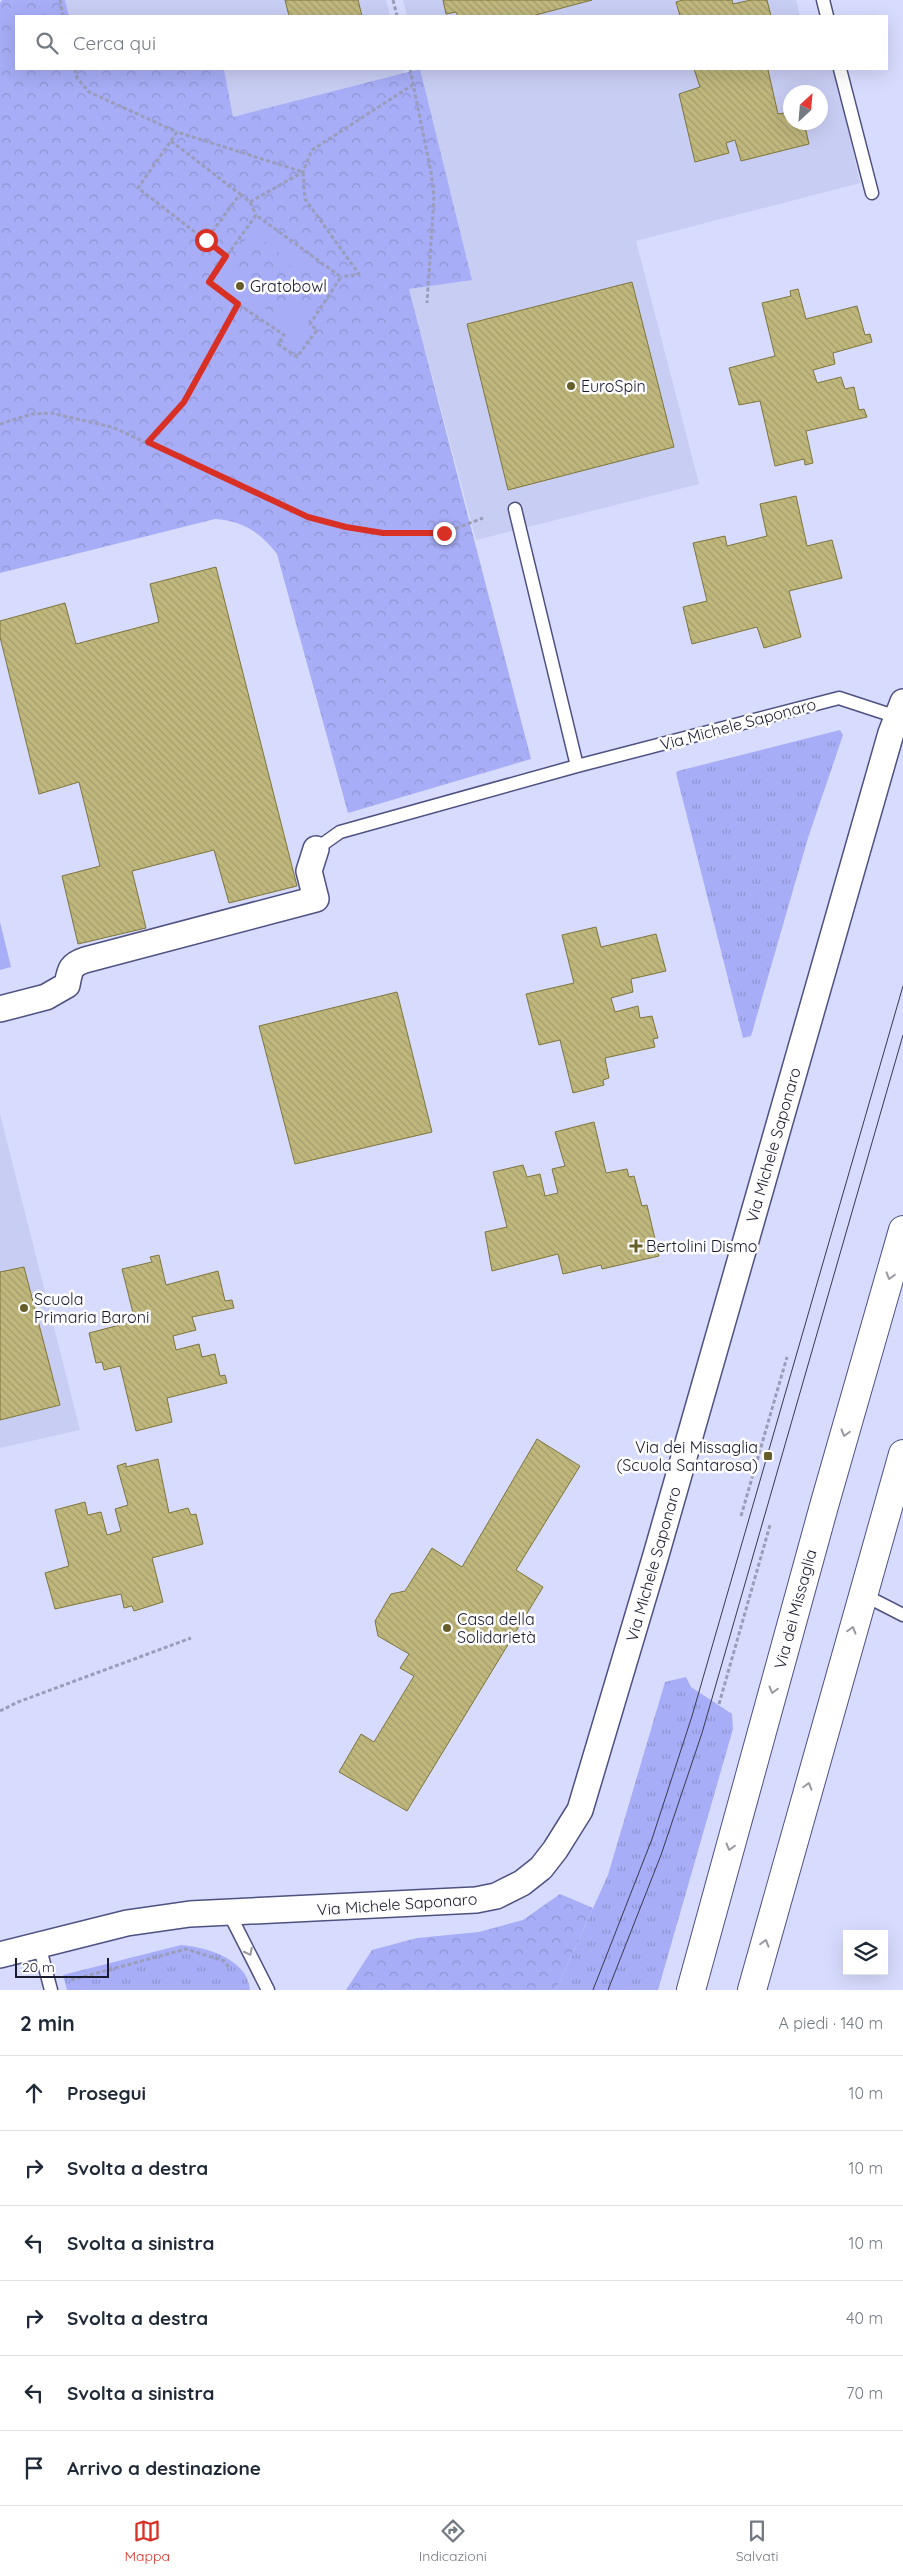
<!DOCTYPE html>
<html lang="it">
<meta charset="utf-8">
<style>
body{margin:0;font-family:Quicksand,sans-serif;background:#f6f6f7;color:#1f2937}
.controls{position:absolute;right:15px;bottom:15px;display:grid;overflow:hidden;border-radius:0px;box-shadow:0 5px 20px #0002}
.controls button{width:45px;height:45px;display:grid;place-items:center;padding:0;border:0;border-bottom:1px solid #e0e1e3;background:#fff;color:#1f2937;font:25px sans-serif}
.compass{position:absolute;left:783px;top:85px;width:45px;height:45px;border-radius:50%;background:#fff;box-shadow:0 5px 20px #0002;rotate:26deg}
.scale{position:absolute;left:15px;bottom:12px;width:94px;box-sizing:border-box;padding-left:5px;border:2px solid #1a1b2f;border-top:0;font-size:14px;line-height:18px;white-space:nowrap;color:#1a1b2f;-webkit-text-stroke:4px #fefefe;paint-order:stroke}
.stop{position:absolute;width:15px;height:15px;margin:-11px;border:4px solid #d93025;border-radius:50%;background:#fff}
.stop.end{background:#d93025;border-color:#fff;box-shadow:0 1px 5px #0008}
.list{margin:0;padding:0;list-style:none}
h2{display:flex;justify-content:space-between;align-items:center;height:65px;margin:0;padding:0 20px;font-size:21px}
h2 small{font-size:16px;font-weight:400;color:#747a83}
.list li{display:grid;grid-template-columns:32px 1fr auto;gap:15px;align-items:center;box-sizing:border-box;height:75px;padding:0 20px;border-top:1px solid #e0e1e3}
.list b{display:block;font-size:19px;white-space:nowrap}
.list em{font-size:16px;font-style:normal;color:#747a83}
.icon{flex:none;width:28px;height:28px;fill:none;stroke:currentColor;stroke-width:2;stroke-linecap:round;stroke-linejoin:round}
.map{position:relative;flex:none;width:903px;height:1990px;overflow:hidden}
.search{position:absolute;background:#fff;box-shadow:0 5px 20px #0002;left:15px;right:15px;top:15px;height:55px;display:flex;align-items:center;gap:12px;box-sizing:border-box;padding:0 18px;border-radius:0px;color:#747a83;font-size:19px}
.sheet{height:515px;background:#fff}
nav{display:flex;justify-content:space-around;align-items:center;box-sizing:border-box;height:70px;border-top:1px solid #e0e1e3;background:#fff;font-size:14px;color:#747a83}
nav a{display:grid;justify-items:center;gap:2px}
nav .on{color:#d93025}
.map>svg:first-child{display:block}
</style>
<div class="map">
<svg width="903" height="1990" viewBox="0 0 903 1990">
<defs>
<pattern id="grass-tufts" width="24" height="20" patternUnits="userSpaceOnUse" patternTransform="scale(1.25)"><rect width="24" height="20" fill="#a7adf6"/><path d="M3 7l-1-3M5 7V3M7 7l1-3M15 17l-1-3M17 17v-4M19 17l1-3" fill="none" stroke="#8f94d3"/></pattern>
<pattern id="park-crowns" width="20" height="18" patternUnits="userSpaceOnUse" patternTransform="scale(1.25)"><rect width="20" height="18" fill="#a7adf6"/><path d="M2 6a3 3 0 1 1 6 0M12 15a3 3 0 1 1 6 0" fill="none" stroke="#8f94d3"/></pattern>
<pattern id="building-back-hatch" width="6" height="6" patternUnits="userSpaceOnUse" patternTransform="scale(1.25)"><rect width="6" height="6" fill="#c0b77d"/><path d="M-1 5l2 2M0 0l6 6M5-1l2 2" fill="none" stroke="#a49d6c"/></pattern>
</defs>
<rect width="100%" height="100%" fill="#d7dbfd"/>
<path fill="#c8cdf3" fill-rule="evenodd" d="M 65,0 L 386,0 L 390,16 L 69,16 Z
M 403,0 L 796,0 L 800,16 L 407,16 Z
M 224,69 L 404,69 L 406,75 L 233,117 Z
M 419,69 L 834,69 L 860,183 L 636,241 L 699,484 L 476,540 L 409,289 L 472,279 ZM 790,92 L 820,92 L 820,122 L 790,122 Z
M 0,1114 L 80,1430 L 0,1448 Z"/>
<path fill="url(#grass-tufts)" d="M 840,730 L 843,735 L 808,838 L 751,1036 L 743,1038 L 676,773 L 678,771 Z
M 686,1677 L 691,1687 L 732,1714 L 733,1729 L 658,1990 L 556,1990 L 608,1875 L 665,1682 Z
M 181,1945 C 206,1947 248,1959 250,1990 L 67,1990 L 63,1975 Z"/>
<path fill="url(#park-crowns)" d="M 2,0 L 65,0 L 69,16 L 16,16 L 16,69 L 224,69 L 233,117 L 420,69 L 472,280 L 409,289 L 531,759 L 348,813 L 277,554 C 260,532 243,521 215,519 L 0,573 L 0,3 Z
M 560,1894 L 593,1908 L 556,1990 L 346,1990 L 372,1950 L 417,1938 L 479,1932 L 523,1920 Z"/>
<path fill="#a7adf6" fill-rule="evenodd" d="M 259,221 L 338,279 L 305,325 L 314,330 L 297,354 L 283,344 L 288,335 L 215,282 ZM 260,238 L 287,259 L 291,268 L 306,267 L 316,276 L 319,288 L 315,299 L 303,307 L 287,302 L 280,311 L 274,313 L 262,306 L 261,298 L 267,290 L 240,272 L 236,266 L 251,242 Z
M 0,922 L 11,967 L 0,970 Z"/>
<path fill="url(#building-back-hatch)" stroke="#7e753c" d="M 285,0 L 358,0 L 362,16 L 289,16 Z
M 443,0 L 592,0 L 532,16 L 458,16 L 456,12 L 446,14 Z
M 683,0 L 732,0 L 733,4 L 751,0 L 767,0 L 771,16 L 680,16 L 676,2 Z
M 694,69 L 771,69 L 768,70 L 778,114 L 790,112 L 790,122 L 804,122 L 809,144 L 741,161 L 735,140 L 726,143 L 729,153 L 695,162 L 679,94 L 700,87 Z
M 632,282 L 674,447 L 508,490 L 467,324 Z
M 798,289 L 806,319 L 857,306 L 865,335 L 870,334 L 872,342 L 833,353 L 835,364 L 813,370 L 817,383 L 841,377 L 845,389 L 854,387 L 859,410 L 864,409 L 867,417 L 806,431 L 813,463 L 805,465 L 804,459 L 775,466 L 760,401 L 739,405 L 729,368 L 775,356 L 762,303 L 791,296 L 790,291 Z
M 796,496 L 807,546 L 832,540 L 842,578 L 789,591 L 801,637 L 764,648 L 757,627 L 692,644 L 683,607 L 707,601 L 693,543 L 725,536 L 727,546 L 767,536 L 760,504 Z
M 216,567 L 297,886 L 229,903 L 214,850 L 132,871 L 146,928 L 78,944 L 62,876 L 100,866 L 79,782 L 39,794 L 0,637 L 0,621 L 65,603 L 76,644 L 159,622 L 150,584 Z
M 596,927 L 601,947 L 656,934 L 666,971 L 631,979 L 633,992 L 611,998 L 615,1012 L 638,1006 L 640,1018 L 652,1016 L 658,1038 L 653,1039 L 655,1047 L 605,1058 L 609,1078 L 603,1080 L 604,1085 L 573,1093 L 560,1040 L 539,1045 L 526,994 L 574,983 L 562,935 Z
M 397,992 L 432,1132 L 295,1164 L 259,1026 Z
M 594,1122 L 606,1173 L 627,1169 L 629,1177 L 634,1176 L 642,1206 L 647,1205 L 659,1256 L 602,1269 L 601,1265 L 563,1274 L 558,1254 L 492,1271 L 485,1232 L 507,1227 L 493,1172 L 523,1165 L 527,1177 L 540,1174 L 545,1196 L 558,1193 L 552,1169 L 565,1166 L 555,1132 Z
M 159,1255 L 166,1285 L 218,1271 L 225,1301 L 232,1300 L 234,1308 L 192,1317 L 196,1330 L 173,1336 L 176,1350 L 199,1344 L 202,1357 L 215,1354 L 220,1376 L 225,1375 L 227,1383 L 167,1398 L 172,1422 L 136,1431 L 120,1366 L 104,1370 L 102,1362 L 96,1363 L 89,1333 L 135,1321 L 122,1269 L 152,1262 L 150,1257 Z
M 24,1267 L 60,1405 L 0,1420 L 0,1272 Z
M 537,1439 L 580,1466 L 516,1570 L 543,1587 L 407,1811 L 339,1772 L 361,1734 L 374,1742 L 414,1676 L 400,1668 L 409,1654 L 378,1636 L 375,1621 L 391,1594 L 405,1591 L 432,1548 L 462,1567 Z
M 158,1459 L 169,1513 L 188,1508 L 191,1515 L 196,1514 L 203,1544 L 152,1558 L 163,1602 L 134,1611 L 132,1606 L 124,1608 L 121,1594 L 55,1609 L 45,1573 L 69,1566 L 55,1510 L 85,1502 L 88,1515 L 101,1512 L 107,1535 L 121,1531 L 115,1509 L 128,1505 L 117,1466 L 126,1463 L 126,1467 Z"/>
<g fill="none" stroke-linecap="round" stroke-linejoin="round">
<g stroke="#4e5181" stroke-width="15">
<path id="service" d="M 823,0 L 827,16
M 840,69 L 872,193
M 515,509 L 577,766
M 316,849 L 340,832 L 577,766 L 839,698 L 897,717
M 862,1594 L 903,1615
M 229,1913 L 268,1990
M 39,1945 L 51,1990"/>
</g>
<g stroke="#4e5181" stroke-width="28">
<path id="minor" d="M 0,1009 L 46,997 L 67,985 C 70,970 70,965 85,960 L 316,899 L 309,871 L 316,849
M 0,1955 L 127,1923 L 190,1914 L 476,1900 L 496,1896 L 522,1883 L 541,1868 L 555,1850 L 580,1810 L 656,1555 L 891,733 L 903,702"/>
</g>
<g stroke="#4e5181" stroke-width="30">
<path id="secondary" d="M 691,1990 L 824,1506 L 903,1230
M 752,1990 L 903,1454"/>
</g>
<path stroke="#9a9dba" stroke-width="3" stroke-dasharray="4 2.5" stroke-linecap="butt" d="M 60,0 L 63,16
M 393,0 L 397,16
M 75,69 L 77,78 L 89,92 L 177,132
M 410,69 L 431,172 L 434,197 L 427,303
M 171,141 L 240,194 L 206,240
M 240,194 L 250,202 L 256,215
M 250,202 L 303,172 L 312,150 L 414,84
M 226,256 L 138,188 L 177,132 L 303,172 L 305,199 L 359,274 L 341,277
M 0,424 L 32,414 L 51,413 L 112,427 L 308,517 L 346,527 L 383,533 L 444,533 L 483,518
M 148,442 L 183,402 L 238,304 L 209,281 L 256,215 L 341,277 L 310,324 L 317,330 L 297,357 L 278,344 L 284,335 L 238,304
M 741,1516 L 787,1357
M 719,1704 L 770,1525
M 0,1711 L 18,1702 L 191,1638
M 71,1980 L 186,1949 L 224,1961 L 229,1967"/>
<use href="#service" stroke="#fff" stroke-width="12"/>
<use href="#minor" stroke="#fff" stroke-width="25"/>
<use href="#secondary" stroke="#fff" stroke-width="28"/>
<path stroke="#383a50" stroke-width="1" d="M 593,1990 L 652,1839 L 692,1716 L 903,986
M 608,1990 L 661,1855 L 702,1733 L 903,1035"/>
</g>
<defs><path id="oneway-chevron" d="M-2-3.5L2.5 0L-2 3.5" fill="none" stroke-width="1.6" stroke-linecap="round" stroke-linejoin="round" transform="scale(1.25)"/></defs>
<g stroke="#9898a1">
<use href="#oneway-chevron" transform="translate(890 1276) rotate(106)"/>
<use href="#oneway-chevron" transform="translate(845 1433) rotate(106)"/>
<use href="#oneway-chevron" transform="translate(852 1630) rotate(-74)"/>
<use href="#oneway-chevron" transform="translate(773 1690) rotate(105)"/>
<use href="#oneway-chevron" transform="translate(808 1786) rotate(-74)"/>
<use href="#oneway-chevron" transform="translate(730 1847) rotate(105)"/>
<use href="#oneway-chevron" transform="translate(765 1943) rotate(-74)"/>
<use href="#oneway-chevron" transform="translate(249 1952) rotate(63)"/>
</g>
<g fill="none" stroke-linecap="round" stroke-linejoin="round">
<path stroke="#d93025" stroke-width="6" d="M 206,240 L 226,256 L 209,282 L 238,304 L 184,402 L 148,442 L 308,517 L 346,527 L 383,533 L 444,533"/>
</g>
<g fill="#675e2b" stroke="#fefefe" stroke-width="2">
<circle cx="240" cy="286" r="5"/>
<circle cx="571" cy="386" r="5"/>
<path d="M633.5 1238.5h5v5h5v5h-5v5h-5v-5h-5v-5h5z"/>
<circle cx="24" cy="1308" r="5"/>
<rect x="763" y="1451" width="10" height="10" rx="2.5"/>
<circle cx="447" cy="1628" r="5"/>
</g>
<g text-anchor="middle" stroke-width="5" stroke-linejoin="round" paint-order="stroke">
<g font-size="16" fill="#1a1b2f" stroke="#fefefe" text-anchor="start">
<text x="250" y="292">Gratobowl</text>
<text x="581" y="392">EuroSpin</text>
<text x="646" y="1252">Bertolini Dismo</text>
<text x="34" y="1305">Scuola<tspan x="34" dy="18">Primaria Baroni</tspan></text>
<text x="758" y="1453" text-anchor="end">Via dei Missaglia<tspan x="758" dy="18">(Scuola Santarosa)</tspan></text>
<text x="457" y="1625">Casa della<tspan x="457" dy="18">Solidarietà</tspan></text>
</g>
<g font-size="16" fill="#1a1b2f" stroke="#fefefe">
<text transform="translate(738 724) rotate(-15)" y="6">Via Michele Saponaro</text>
<text transform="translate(773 1145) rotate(-74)" y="6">Via Michele Saponaro</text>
<text transform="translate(653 1564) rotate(-74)" y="6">Via Michele Saponaro</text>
<text transform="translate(795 1609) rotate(-75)" y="6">Via dei Missaglia</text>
<text transform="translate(397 1904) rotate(-4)" y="6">Via Michele Saponaro</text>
</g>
</g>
</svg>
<div class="controls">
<button><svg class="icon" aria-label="layers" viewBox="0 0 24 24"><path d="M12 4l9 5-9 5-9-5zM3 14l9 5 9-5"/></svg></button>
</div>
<svg class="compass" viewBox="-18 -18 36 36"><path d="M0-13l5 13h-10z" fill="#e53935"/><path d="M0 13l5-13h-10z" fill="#747a83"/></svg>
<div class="scale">20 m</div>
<div class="stop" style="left:206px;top:240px"></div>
<div class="stop end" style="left:444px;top:533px"></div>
<div class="search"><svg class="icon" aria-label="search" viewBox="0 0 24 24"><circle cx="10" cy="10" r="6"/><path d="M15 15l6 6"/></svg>Cerca qui</div>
</div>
<section class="sheet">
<h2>2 min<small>A piedi · 140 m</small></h2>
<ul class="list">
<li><svg class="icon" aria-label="ahead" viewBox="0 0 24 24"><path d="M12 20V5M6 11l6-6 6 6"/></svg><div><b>Prosegui</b></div><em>10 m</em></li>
<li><svg class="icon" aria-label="right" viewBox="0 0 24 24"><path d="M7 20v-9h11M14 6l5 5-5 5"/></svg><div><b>Svolta a destra</b></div><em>10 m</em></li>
<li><svg class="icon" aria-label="left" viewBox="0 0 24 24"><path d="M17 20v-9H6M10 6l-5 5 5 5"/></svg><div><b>Svolta a sinistra</b></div><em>10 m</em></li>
<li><svg class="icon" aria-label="right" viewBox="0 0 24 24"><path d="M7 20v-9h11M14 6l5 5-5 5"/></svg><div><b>Svolta a destra</b></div><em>40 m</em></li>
<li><svg class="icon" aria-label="left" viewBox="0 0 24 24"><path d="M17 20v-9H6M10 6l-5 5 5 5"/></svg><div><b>Svolta a sinistra</b></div><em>70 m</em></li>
<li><svg class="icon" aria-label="arrive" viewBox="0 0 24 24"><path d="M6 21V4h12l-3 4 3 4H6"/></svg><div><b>Arrivo a destinazione</b></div></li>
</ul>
</section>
<nav>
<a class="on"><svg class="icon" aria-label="map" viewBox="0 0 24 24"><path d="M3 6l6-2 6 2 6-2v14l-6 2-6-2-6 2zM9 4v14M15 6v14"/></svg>Mappa</a>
<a><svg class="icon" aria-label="directions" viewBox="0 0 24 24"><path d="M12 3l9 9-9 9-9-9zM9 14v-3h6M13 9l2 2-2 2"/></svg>Indicazioni</a>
<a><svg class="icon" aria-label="saved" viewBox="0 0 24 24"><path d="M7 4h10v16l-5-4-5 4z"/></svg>Salvati</a>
</nav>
